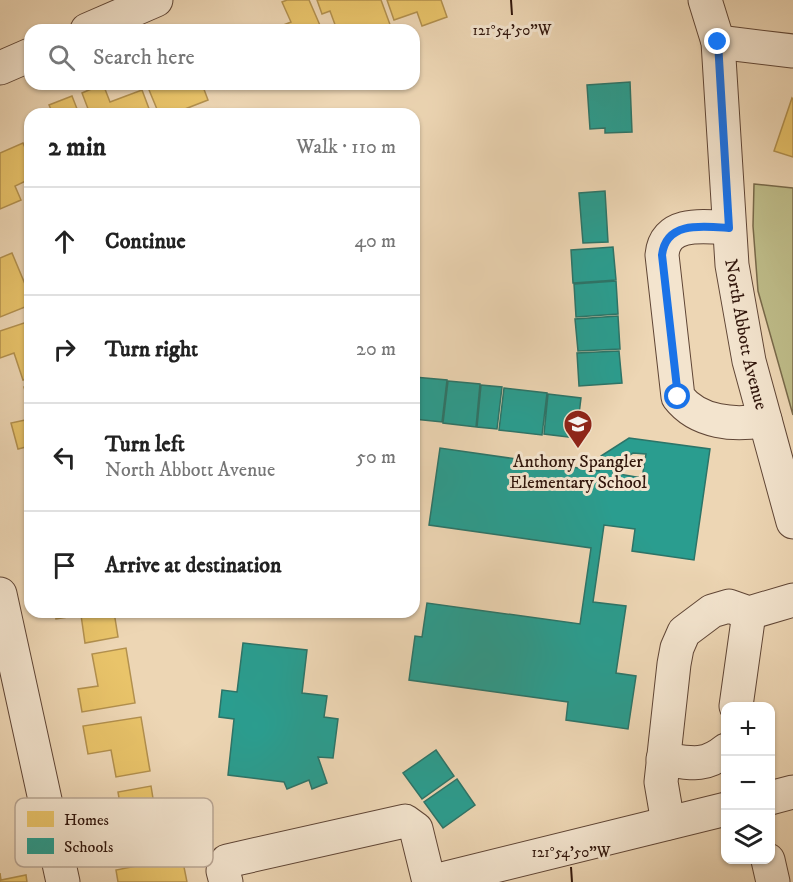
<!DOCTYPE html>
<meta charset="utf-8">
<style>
body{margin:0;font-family:"IM FELL DW Pica",serif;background:#f2f2f2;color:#222}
.controls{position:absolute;right:18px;bottom:18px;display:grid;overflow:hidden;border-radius:12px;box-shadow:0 2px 4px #0004}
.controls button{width:54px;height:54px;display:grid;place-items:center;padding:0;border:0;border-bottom:2px solid #e0e0e0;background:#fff;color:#222;font:30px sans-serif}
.stop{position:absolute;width:18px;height:18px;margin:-14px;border:4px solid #1a73e8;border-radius:50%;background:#fff}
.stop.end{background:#1a73e8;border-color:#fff;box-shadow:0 2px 6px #0008}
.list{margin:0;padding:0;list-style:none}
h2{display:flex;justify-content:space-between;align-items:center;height:78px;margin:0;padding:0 24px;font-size:26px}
h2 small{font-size:20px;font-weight:400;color:#767676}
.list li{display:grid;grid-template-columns:39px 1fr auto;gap:18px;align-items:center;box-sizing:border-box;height:108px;padding:0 24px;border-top:2px solid #e0e0e0}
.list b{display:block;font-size:22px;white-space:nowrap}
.list p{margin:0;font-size:20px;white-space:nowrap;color:#767676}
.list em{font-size:20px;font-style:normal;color:#767676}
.icon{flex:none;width:33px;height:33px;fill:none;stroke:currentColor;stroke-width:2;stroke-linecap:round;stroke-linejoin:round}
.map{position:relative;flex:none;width:793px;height:882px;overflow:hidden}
.search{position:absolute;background:#fff;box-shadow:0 2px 4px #0004;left:24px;top:24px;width:396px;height:66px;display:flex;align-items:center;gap:15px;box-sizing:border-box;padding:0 21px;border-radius:18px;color:#767676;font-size:22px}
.panel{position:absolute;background:#fff;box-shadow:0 2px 4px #0004;left:24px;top:108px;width:396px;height:510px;border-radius:18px}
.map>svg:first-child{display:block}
</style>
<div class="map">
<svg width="793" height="882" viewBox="0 0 793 882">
<rect width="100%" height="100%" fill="#edd6b4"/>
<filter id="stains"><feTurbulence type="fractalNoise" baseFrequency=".00333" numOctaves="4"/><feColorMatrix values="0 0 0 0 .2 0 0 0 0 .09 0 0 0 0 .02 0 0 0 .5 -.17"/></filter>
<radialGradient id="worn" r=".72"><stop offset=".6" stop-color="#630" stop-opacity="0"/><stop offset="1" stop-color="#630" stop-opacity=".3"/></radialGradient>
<path fill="#bebc89" stroke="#78694a" stroke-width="1.5" d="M 754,184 L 793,188 L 793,415 L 758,291 L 753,226 Z"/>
<path fill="#e9c46a" stroke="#b2904e" stroke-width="1.5" d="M 287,0 L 309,0 L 322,30 L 271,30 L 291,22 L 282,2 Z
M 317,0 L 381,0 L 392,30 L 337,30 L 330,11 L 322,14 Z
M 387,0 L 441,0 L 447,17 L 422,26 L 417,12 L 394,20 Z
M 103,84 L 110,102 L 142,90 L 151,114 L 90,114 L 82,93 Z
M 151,84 L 202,84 L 208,100 L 185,109 L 187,114 L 159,114 L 147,85 Z
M 72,96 L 79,114 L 53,114 L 49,105 Z
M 792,98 L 793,99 L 793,157 L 774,151 Z
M 23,143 L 30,159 L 30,179 L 15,186 L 21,200 L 0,209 L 0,153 Z
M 12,253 L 30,296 L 30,305 L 0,317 L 0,258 Z
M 30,321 L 30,378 L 23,380 L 14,353 L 0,358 L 0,331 Z
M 30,385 L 30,410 L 24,387 Z
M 30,419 L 30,446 L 18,449 L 11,423 Z
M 30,457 L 30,482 L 25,458 Z
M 55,612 L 114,612 L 118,637 L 85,643 L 81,615 L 56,619 Z
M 126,648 L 135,703 L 82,712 L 78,689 L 98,686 L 92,654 Z
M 141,717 L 150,771 L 116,777 L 111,750 L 88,754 L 83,726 Z
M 151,786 L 156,817 L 172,815 L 175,833 L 132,841 L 134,848 L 107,853 L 102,827 L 123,822 L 118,792 Z
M 182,857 L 187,882 L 118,882 L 116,870 Z
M 0,873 L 1,880 L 26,875 L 27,882 L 0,882 Z"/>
<path fill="#2a9d8f" stroke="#2c7468" stroke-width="1.5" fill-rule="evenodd" d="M 630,82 L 632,132 L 605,133 L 605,128 L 590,129 L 587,85 Z
M 605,191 L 608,242 L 583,243 L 579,193 Z
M 613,247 L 616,280 L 573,283 L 571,250 Z
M 616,281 L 618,314 L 576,317 L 574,284 Z
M 618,316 L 620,349 L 578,351 L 575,319 Z
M 619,351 L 622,383 L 579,386 L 577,353 Z
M 414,377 L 447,380 L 442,422 L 414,419 Z
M 448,381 L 480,384 L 476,427 L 443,423 Z
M 481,385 L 502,387 L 497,429 L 477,427 Z
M 504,388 L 547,393 L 542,435 L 499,430 Z
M 548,394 L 581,398 L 576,438 L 544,434 Z
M 629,438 L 710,449 L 694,560 L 632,551 L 635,529 L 604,525 L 593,602 L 626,606 L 616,673 L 636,676 L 628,729 L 566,720 L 568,702 L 409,680 L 415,636 L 422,637 L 427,603 L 580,624 L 591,548 L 429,525 L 440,448 L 599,471 L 601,456 ZM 633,453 L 646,454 L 642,478 L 613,473 L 614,464 Z
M 243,643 L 307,650 L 302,693 L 327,696 L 324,717 L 338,719 L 333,758 L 318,757 L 327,783 L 312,789 L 309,780 L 287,789 L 284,782 L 228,775 L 234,719 L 219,717 L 222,690 L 237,692 Z
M 436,750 L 454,776 L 422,799 L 403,773 Z
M 457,779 L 475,805 L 443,828 L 424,802 Z"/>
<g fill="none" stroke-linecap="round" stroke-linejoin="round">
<g stroke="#604636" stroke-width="35">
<g id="minor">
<path id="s1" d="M 705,0 L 718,42 L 732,265 L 749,361 L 793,522"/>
<path d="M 87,30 L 156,0"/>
<path d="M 718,42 L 793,51"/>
<path d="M 0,68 L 30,55"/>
<path d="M 729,228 C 702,226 665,221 662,255 L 678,397 C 698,423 735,426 765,420"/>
<path d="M 0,594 L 63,882"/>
<path d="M 736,706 L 749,613"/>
<path d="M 663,759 C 690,763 704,768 726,750"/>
<path d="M 770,798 L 793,792"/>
<path d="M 668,823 L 661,782 L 674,664 L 677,648 L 684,632 L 712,611 L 729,606 L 749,613 L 793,600"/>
<path d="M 768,860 L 773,882"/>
<path d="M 226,882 L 223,871 L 227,861 L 405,821 L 416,829 L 429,882"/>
<path d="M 430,882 L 726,809"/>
</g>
</g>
<use href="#minor" stroke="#f3e4ce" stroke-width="33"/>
</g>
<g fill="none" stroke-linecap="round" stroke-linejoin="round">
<path stroke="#1a73e8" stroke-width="8" d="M 678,397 L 662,255 C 666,221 702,226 729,228 L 718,42"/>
</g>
<path fill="none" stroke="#31160c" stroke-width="2" d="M 511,0 L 512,15M 571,867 L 572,882"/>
<defs>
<g id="school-pin" transform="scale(1.5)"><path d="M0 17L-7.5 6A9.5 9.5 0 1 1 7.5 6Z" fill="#8f2418" stroke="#f3e4ce"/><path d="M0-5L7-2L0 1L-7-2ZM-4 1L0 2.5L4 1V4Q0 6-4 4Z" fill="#fff"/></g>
</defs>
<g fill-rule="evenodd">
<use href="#school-pin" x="578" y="424"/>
</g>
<g text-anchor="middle" stroke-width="6" stroke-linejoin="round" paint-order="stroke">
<g font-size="18" fill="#31160c" stroke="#f3e4ce">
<text dy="6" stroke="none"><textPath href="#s1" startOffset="338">North Abbott Avenue</textPath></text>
</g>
<g font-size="18" fill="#31160c" stroke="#f3e4ce">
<text x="578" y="467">Anthony Spangler<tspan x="578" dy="21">Elementary School</tspan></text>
</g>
</g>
<rect x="15" y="798" width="198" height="69" rx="9" fill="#f3e4ce" stroke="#b9a694" stroke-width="1.5"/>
<rect x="27" y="811" width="27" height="16" fill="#e9c46a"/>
<rect x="27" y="838" width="27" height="16" fill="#2a9d8f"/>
<g font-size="16" fill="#31160c">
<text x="64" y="825">Homes</text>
<text x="64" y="852">Schools</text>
</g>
<g font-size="15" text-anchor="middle" fill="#31160c" stroke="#f3e4ce" stroke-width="6" stroke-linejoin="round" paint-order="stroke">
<text x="512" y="35">121°54'50"W</text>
<text x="571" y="857">121°54'50"W</text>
</g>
<rect width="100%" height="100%" filter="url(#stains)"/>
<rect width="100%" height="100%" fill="url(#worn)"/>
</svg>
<div class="controls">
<button>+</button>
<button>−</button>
<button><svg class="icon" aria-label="layers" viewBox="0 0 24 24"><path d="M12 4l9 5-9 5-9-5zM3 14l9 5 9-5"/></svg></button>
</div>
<div class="stop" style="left:678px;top:397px"></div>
<div class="stop end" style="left:718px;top:42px"></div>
<div class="search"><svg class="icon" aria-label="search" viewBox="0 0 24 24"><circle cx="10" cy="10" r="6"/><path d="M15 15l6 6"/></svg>Search here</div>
<section class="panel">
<h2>2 min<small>Walk · 110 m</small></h2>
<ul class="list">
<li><svg class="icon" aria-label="ahead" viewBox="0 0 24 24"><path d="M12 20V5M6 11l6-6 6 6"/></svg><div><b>Continue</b></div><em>40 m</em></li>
<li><svg class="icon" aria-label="right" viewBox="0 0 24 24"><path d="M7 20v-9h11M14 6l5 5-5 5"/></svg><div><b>Turn right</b></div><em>20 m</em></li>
<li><svg class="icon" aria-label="left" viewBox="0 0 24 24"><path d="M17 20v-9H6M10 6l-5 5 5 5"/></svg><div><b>Turn left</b><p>North Abbott Avenue</p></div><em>50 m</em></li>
<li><svg class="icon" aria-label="arrive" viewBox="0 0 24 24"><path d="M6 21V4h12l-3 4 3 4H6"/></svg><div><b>Arrive at destination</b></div></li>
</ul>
</section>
</div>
